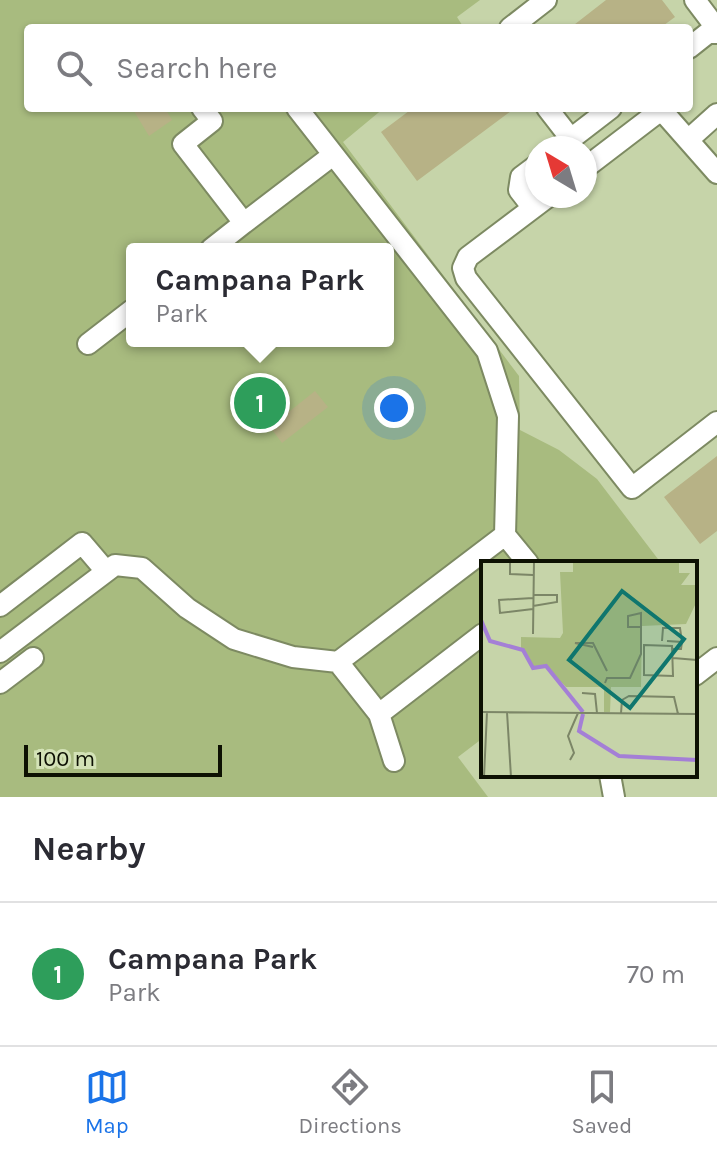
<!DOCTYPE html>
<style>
body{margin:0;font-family:Karla,sans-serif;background:#f2f2f3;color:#2b2b33}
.compass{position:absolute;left:525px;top:136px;width:72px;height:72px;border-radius:50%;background:#fff;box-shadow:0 2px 6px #0004;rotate:322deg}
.scale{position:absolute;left:24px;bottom:20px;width:198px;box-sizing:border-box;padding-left:8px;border:4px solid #0d1103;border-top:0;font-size:22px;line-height:28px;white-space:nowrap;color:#0d1103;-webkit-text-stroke:6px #d3e2b6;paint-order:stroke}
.you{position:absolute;left:394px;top:408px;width:28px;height:28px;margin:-20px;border:6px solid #fff;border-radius:50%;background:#1a73e8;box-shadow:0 0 0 12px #1a73e833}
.badge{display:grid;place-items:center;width:52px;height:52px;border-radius:50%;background:#1a73e8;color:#fff;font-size:26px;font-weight:700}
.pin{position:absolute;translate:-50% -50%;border:4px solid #fff;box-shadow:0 2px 8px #0006}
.popup{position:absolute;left:126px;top:243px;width:268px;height:104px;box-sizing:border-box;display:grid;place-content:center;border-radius:8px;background:#fff;filter:drop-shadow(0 2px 6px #0005);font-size:26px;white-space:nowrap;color:#7c7c81}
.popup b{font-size:30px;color:#2b2b33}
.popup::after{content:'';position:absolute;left:50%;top:100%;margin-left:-16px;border:16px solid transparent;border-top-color:#fff}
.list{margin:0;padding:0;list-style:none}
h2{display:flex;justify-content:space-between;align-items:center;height:104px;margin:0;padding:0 32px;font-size:34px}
h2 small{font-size:26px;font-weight:400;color:#7c7c81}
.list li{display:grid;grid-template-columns:52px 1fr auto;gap:24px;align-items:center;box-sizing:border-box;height:144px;padding:0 32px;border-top:2px solid #e1e1e2}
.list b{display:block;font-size:30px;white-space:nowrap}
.list p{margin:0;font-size:26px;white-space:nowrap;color:#7c7c81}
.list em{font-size:26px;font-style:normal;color:#7c7c81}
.icon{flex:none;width:44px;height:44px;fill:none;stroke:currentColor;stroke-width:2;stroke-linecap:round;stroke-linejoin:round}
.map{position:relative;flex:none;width:717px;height:797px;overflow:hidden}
.search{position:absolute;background:#fff;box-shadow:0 2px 6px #0004;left:24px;right:24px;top:24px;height:88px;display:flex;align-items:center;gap:20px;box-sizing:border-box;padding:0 28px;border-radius:8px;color:#7c7c81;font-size:30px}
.sheet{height:248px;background:#fff}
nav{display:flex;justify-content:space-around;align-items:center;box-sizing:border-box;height:112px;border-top:2px solid #e1e1e2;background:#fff;font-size:22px;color:#7c7c81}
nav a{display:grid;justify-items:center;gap:4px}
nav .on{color:#1a73e8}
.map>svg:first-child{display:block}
</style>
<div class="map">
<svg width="717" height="797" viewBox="0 0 717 797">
<rect width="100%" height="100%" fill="#c6d4a9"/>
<path fill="#a8bb7f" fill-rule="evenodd" d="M 0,0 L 480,0 L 457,17 L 464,28 L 28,28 L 28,108 L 384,108 L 343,142 L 519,376 L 520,430 L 559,450 L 597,479 L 661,563 L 483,563 L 483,738 L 458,757 L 488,797 L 0,797 ZM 132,249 L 388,249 L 388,341 L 132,341 Z"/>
<path fill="#b7b286" d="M 606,0 L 662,0 L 675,17 L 660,28 L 570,28 Z
M 132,108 L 165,108 L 172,120 L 149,136 Z
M 413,108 L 515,108 L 417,181 L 381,132 Z
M 315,391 L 328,407 L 282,443 L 270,427 Z
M 717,456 L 717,531 L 700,544 L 664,497 Z"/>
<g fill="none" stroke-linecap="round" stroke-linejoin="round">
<g stroke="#7d8a62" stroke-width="24">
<path id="minor" d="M 695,0 L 717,29
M 510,28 L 546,0
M 689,48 L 708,33 L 717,33
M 202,108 L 212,121 L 183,144 L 244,223 L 333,155
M 297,108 L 487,351 L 508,416 L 505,535 L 528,563
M 547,108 L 571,139
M 688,140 L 717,114
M 559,148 L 611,108
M 585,168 L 657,113 L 665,114 L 717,173
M 549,196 L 468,257 L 463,268 L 466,278 L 632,488 L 717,422
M 533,208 L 519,190 L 521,177 L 537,165
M 211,249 L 244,223
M 88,344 L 132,310
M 0,606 L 82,543 L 105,570
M 0,652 L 115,565 L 142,568 L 187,608 L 234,639 L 293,657 L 338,662
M 695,675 L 717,658
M 0,683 L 33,658
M 379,714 L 338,662 L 505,535
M 394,761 L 379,714 L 483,634
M 610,775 L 614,797"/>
</g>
<use href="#minor" stroke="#fff" stroke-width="20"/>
</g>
<g transform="translate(481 561)">
<rect width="216" height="216" fill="#c6d4a9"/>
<path d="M 92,0 L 198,0 L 198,12 L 209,12 L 200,24 L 216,24 L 216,40 L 205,63 L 161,65 L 160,126 L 130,126 L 129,151 L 123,151 L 123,126 L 85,126 L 65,105 L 51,106 L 40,89 L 40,76 L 79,77 L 82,72 L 79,11 L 92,11 Z" fill="#a8bb7f"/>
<path fill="none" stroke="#a47fd6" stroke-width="4" d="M 0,59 L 9,80 L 42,89 L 52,107 L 65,105 L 102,151M 102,153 L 98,170 L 138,195 L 216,199"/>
<path fill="none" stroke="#7c8667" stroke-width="2" d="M 20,0 L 53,1M 29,0 L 29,13 L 52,14M 52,45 L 76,41 L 76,34 L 52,34M 52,48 L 19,52 L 18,39 L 52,37M 52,73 L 53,0M 181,80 L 182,67 L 199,67 L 201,81M 186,80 L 201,81 L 200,88 L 191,88M 163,84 L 191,85 L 192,115 L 163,114 ZM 112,86 L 94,82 L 112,82 L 126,110M 192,97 L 216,99M 124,122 L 126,117 L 149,117 L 160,93 L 160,52 L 147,55 L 147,66 L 160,66M 101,132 L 114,133 L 116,152M 0,151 L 216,153M 26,151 L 30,216M 140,152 L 141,139 L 148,135 L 193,136 L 197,153M 89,199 L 93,192 L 87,175 L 97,152M 3,216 L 6,151"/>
<path fill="#0f766e" fill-opacity="0.15" stroke="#0f766e" stroke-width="4" d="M 141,30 L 203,78 L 149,147 L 88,99 Z"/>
<rect width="216" height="216" fill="none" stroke="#0d1103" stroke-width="4"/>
</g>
</svg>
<svg class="compass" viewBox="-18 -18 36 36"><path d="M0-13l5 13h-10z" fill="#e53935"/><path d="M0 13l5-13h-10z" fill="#7c7c81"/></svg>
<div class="scale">100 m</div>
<div class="you"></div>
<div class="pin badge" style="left:260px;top:403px;background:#2e9e5b">1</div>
<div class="popup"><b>Campana Park</b>Park</div>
<div class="search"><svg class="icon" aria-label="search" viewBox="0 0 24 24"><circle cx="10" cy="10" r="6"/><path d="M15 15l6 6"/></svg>Search here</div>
</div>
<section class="sheet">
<h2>Nearby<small></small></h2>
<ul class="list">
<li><span class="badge" style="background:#2e9e5b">1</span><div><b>Campana Park</b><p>Park</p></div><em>70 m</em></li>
</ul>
</section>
<nav>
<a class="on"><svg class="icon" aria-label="map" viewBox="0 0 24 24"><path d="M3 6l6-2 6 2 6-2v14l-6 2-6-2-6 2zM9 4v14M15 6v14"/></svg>Map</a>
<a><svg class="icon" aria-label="directions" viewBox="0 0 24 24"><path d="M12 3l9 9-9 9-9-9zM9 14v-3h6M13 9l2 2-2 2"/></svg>Directions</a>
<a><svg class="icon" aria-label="saved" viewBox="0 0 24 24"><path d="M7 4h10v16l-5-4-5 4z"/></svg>Saved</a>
</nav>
